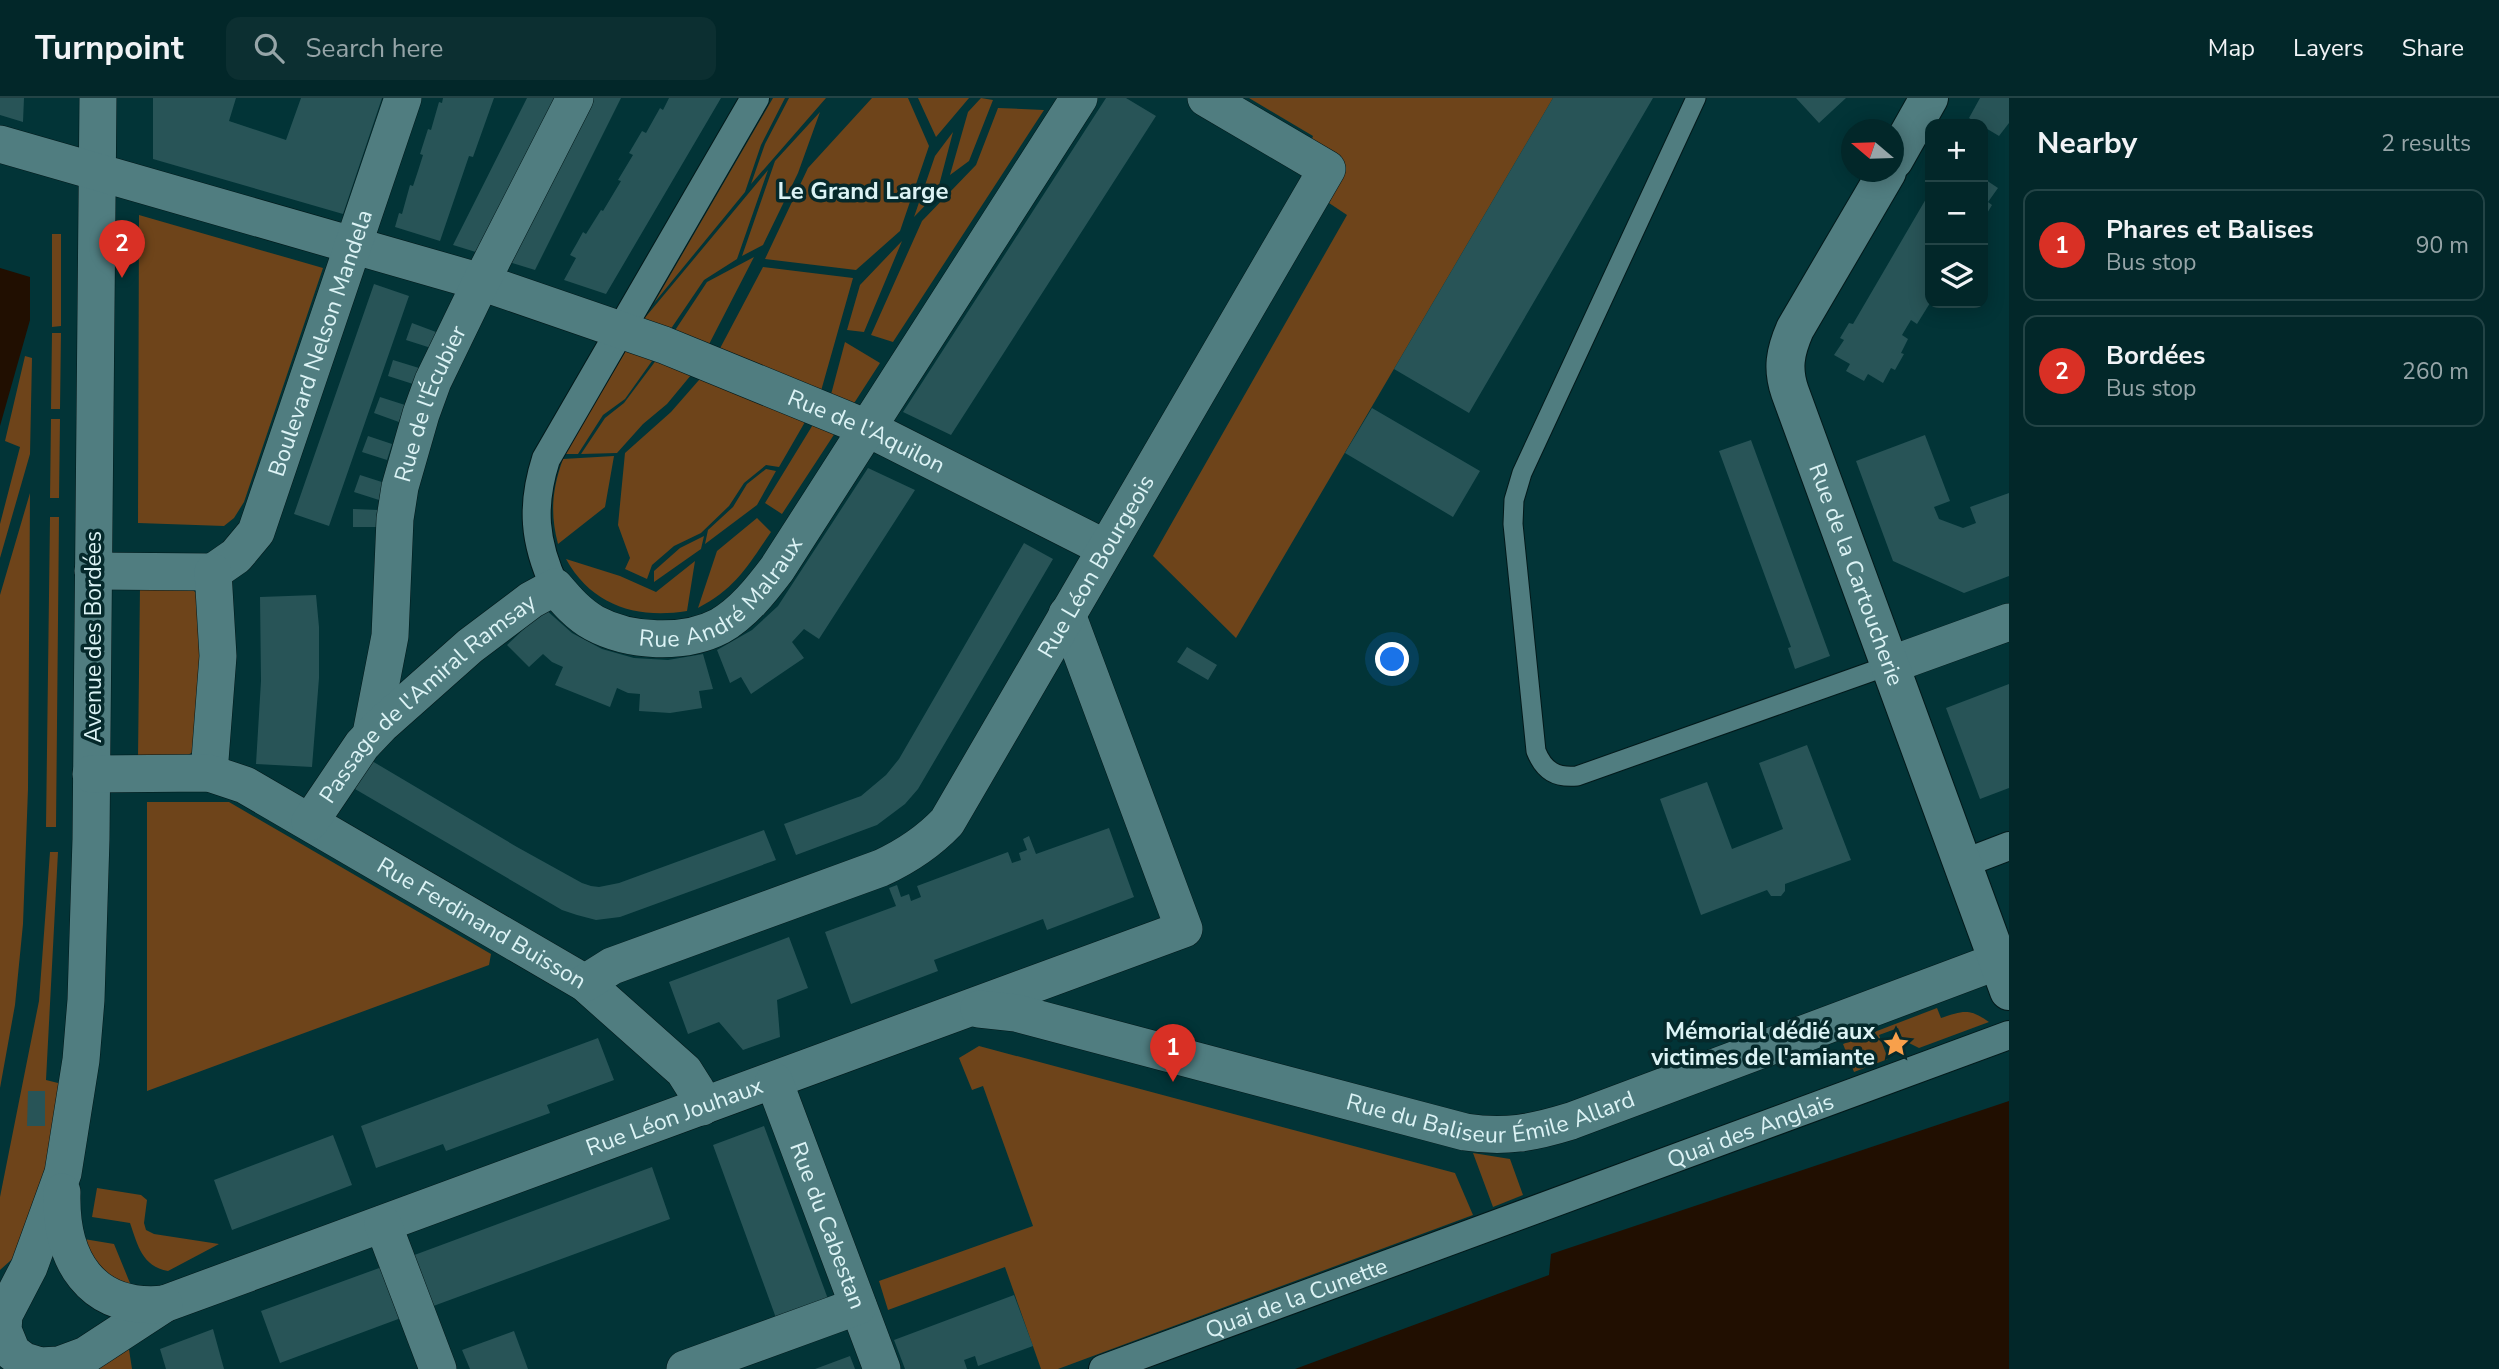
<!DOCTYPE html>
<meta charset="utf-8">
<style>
body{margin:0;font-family:"Nunito Sans",sans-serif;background:#0c2f31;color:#f1f3f6}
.controls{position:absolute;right:21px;top:21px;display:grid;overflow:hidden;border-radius:14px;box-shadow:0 4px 18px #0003}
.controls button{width:63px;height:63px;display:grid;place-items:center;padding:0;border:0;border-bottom:2px solid #234446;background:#022729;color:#f1f3f6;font:35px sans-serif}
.compass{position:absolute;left:1841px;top:21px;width:63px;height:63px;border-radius:50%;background:#022729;box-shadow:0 4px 18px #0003;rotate:289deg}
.you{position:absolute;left:1393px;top:562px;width:24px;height:24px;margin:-18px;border:5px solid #fff;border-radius:50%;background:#1a73e8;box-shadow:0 0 0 10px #1a73e833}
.badge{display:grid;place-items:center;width:46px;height:46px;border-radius:50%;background:#d93025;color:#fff;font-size:23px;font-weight:700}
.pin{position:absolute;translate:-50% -58px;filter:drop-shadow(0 2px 4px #0008)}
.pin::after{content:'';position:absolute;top:37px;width:24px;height:21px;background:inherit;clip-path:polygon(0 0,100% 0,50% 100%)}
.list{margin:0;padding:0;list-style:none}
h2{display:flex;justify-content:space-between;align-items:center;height:91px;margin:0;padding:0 28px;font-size:30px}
h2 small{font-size:23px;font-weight:400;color:#96a5a8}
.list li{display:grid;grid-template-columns:46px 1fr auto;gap:21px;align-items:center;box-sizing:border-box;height:112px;margin:0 14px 14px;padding:0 14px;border:2px solid #234446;border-radius:14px}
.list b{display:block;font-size:26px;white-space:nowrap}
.list p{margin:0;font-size:23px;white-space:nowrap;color:#96a5a8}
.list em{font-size:23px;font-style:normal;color:#96a5a8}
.icon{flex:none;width:38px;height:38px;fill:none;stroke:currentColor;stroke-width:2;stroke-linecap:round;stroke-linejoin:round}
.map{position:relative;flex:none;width:2009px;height:1271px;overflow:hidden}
header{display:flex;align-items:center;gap:42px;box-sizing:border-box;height:98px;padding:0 35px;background:#022729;border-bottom:2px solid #234446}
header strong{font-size:33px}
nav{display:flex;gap:38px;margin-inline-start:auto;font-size:24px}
.search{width:490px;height:63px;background:#0c2f31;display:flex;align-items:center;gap:18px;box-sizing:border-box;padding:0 24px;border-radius:14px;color:#96a5a8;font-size:26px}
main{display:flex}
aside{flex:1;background:#022729}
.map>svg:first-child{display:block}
</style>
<header>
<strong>Turnpoint</strong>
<div class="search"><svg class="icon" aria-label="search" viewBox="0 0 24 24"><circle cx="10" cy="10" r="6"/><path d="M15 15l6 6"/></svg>Search here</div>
<nav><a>Map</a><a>Layers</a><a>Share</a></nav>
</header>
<main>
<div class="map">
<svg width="2009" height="1271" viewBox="0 0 2009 1271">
<rect width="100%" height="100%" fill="#023437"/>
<path fill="#6e441a" d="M 773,0 L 785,0 L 761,47 L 745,94 L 654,205 Z
M 789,0 L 826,0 L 751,86 L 765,46 Z
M 872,0 L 908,0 L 929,48 L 900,133 L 856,172 L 765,161 L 808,70 Z
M 918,0 L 969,0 L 936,39 Z
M 981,0 L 993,2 L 969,63 L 950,77 L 968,14 Z
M 1249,0 L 1553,0 L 1236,540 L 1153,458 L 1347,117 L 1329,105 L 1346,71 L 1309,49 L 1313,38 Z
M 998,10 L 1044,12 L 893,244 L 871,237 L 922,123 L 976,67 Z
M 820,14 L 798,75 L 763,147 L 742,158 L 775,63 Z
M 953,34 L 937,95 L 914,119 L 935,58 Z
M 768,72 L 737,161 L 704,182 L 666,238 L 643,222 Z
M 139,117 L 323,170 L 244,404 L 234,420 L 224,428 L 138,425 Z
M 52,136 L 61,136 L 61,228 L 52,229 Z
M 902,143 L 864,234 L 847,232 L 860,187 Z
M 754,159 L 705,254 L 670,240 L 707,184 Z
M 763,169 L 853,180 L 819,300 L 716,258 Z
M 52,235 L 61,235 L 60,311 L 51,311 Z
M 845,244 L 880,265 L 849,313 L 829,304 Z
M 630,246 L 657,256 L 625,301 L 603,317 L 578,356 L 565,356 Z
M 660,257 L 696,271 L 667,306 L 643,326 L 617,355 L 581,356 L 605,320 L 624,305 Z
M 25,258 L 32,260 L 30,356 L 0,460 L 0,426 L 20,349 L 5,343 Z
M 706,274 L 809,317 L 779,369 L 766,367 L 744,385 L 729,408 L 701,435 L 674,448 L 652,467 L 647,481 L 625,471 L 630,460 L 618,427 L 625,355 L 671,314 Z
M 817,320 L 839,329 L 782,416 L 765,405 Z
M 51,321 L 60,321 L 59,400 L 50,400 Z
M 614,358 L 605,409 L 558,446 C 550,416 552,391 563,361 Z
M 766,371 L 776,373 L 757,407 L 705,446 L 708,432 L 733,409 L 747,386 Z
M 30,395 L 28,691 L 23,826 L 15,907 L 0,990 L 0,497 Z
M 50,419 L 59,419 L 56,729 L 46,729 Z
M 757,420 L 771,434 C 747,469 736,490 698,510 L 717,453 Z
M 704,438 L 701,451 L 654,484 L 654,473 L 680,450 Z
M 566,461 L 620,478 L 656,494 L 695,463 L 687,513 C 637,521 592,508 566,461 Z
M 140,488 L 191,490 L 197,496 L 202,538 L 193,654 L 186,658 L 138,659 Z
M 147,704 L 229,704 L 491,856 L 489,867 L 147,993 Z
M 50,754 L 58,754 L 46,982 L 62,986 L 45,1076 L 19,1155 L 0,1172 L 0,1099 L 39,903 Z
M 1937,910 L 1941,920 C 1963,913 1969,910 1989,924 L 1919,950 L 1903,942 L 1898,930 L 1879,937 L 1888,961 L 1854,974 L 1843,946 Z
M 979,948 L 1455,1075 L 1473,1117 L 1058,1271 L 1041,1271 L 1005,1169 L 888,1212 L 879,1183 L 1033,1128 L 983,988 L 972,992 L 959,960 Z
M 1473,1055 L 1510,1061 L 1523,1097 L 1493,1109 Z
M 97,1090 L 141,1097 L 147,1102 L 144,1125 L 146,1132 L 154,1136 L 219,1146 L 168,1173 C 142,1168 138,1148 130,1125 L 92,1119 Z
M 84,1141 L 114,1146 L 132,1190 C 106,1185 94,1162 84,1141 Z
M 128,1245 L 132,1271 L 99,1271 Z"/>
<path fill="#210f01" d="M 0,170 L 30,179 L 30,222 L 0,328 Z
M 2009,1003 L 2009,1271 L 1295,1271 L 1549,1177 L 1551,1156 Z"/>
<path fill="#285457" d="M 0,0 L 24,0 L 23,24 L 0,17 Z
M 153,0 L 236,0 L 229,23 L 286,42 L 301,0 L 382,0 L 343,116 L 153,61 Z
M 443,0 L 494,0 L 473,59 L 469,58 L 440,143 L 395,129 L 399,115 L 402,116 L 410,87 L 413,88 L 418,73 L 423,57 L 420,56 L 428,31 L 431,32 L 439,4 L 442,5 Z
M 527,0 L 558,0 L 479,155 L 453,147 Z
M 591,0 L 621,0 L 535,172 L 509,164 Z
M 669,0 L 721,0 L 606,196 L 564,182 L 576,160 L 570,157 L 577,145 L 583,134 L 586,136 L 601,112 L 603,113 L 621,83 L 618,82 L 633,57 L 629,55 L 642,33 L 646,35 L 660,10 L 663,12 Z
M 1106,0 L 1126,0 L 1156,18 L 951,337 L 903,314 Z
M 1553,0 L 1653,0 L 1469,315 L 1394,271 Z
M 1796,0 L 1846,0 L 1819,25 Z
M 1980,0 L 2009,0 L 2009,25 L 1999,38 L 1969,20 Z
M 1983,80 L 1998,90 L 1988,104 L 1992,107 L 1983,122 Z
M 1930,94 L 1930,205 L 1917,226 L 1911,222 L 1902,237 L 1908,241 L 1901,255 L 1904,256 L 1895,272 L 1891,270 L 1883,285 L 1868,276 L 1864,283 L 1846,273 L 1850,266 L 1834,257 L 1844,242 L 1840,240 L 1849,225 L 1853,226 Z
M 374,186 L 409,198 L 329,428 L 294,416 Z
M 412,225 L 436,234 L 431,250 L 406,242 Z
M 393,262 L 419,270 L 413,286 L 388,278 Z
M 380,299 L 405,307 L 399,324 L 374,315 Z
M 1372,310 L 1480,373 L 1453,419 L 1345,355 Z
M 1925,337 L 1950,403 L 1934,409 L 1939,421 L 1963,430 L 1976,425 L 1970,409 L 2009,395 L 2009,478 L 1964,495 L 1893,463 L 1856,363 Z
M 368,338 L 392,346 L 387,362 L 362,354 Z
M 1751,342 L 1830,558 L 1795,571 L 1788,550 L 1791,549 L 1719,353 Z
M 868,370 L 915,392 L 819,541 L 804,531 L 792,544 L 804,560 L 751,596 L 741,579 L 730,585 L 717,552 L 752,532 L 778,508 Z
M 360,377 L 385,385 L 379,402 L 354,394 Z
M 353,411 L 379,412 L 379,429 L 353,429 Z
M 1024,445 L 1053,461 L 918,691 L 905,706 L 877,727 L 796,757 L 784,726 L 861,698 L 886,677 L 899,661 Z
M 316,497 L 319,529 L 319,580 L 312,669 L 256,666 L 261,583 L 260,499 Z
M 545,511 L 572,535 L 602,551 L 634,560 L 668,562 L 703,556 L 713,591 L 699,593 L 702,610 L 670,615 L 639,613 L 640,596 L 628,595 L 617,590 L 610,609 L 555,587 L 563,569 L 552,564 L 543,556 L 529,569 L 507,547 Z
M 1187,549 L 1217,567 L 1208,582 L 1177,564 Z
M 2009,586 L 2009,690 L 1980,701 L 1946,610 Z
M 1807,647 L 1851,762 L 1785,786 L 1785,793 L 1781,798 L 1771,798 L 1767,792 L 1701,817 L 1660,701 L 1707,684 L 1732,751 L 1783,731 L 1759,665 Z
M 372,663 L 517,749 L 582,785 L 591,788 L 599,789 L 619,785 L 764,732 L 776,762 L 620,819 L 596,822 L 577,817 L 562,812 L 355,691 Z
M 1109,730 L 1134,799 L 1047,832 L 1043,821 L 934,862 L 938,873 L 851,906 L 825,834 L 896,808 L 889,790 L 897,787 L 901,799 L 909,796 L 911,803 L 921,799 L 917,788 L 1008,754 L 1012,765 L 1021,762 L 1019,755 L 1027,752 L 1023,741 L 1029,738 L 1036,756 Z
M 789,839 L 808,890 L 777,902 L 780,939 L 743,952 L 719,924 L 688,936 L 669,884 Z
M 598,940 L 614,982 L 547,1007 L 550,1015 L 446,1053 L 443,1046 L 376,1070 L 361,1028 Z
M 28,993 L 45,993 L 45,1028 L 27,1028 Z
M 764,1028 L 828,1201 L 776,1220 L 713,1047 Z
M 333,1037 L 352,1087 L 232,1132 L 214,1082 Z
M 652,1069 L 670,1121 L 428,1210 L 409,1159 Z
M 382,1169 L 401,1220 L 280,1265 L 261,1213 Z
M 1014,1197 L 1033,1248 L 978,1268 L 975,1258 L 964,1262 L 967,1271 L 905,1271 L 894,1242 Z
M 213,1231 L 224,1271 L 166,1271 L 160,1251 Z
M 514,1233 L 528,1271 L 470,1271 L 462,1252 Z
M 850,1258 L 855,1271 L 815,1271 Z"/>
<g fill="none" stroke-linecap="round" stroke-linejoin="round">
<g stroke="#03191a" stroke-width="21">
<path id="service" d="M 1696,0 L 1522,375 L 1514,402 L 1513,426 L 1536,653 C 1544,673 1556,680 1577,678 L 1890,567"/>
</g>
<g stroke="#03191a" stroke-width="30">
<g id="pedestrian">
<path d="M 555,489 C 534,444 531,408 546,361 L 755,0"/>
<path d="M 1962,766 L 2009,748"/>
<path id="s1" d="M 1103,1271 L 2009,937"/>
</g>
</g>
<g stroke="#03191a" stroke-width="38">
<g id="minor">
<path id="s2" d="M 98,0 L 91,741 L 86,902 L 81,962 L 63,1075 L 29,1169 L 4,1217 L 3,1232 L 12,1254 L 24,1263 L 40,1268 L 59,1267 L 86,1257 L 164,1206 L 1184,831 L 1067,516"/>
<path id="s3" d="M 0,46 L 481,184 L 664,247 L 867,330 L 1105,450"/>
<path d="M 93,473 L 213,474"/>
<path id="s4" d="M 213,474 L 236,458 L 256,434 L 403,0"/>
<path d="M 1890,567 L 2009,524"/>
<path id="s5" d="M 371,636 L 390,538 L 395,421 L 400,389 L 421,316 L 433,283 L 481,184 L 575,0"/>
<path d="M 209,675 L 218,558 L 213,474"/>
<path id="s6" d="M 91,676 L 209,675 L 245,687 L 585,885 L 684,973 L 696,992 L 702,1009"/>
<path id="s7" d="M 310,724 L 362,647 L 381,627 L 470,548 L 531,502 L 555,489 C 566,502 578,516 594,525 C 629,544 684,547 720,528 C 743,515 761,492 777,471 L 1079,0"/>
<path id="s8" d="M 585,885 L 612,868 L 881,770 C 907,758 928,744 947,724 L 1327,71 L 1206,0"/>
<path id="s9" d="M 979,911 L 1016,915 L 1465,1034 C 1505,1040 1532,1035 1571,1023 L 1998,863"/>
<path id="s10" d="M 774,983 L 882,1271"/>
<path d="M 62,1094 C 60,1161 90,1213 164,1206"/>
<path d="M 383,1126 L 438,1271"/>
<path d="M 685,1271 L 858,1208"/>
</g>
</g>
<g stroke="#03191a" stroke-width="40">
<g id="tertiary">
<path d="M 1894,62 L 1929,0"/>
<path id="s11" d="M 1887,74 L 1795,231 C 1785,254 1782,271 1790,294 L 2009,893"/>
</g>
</g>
<use href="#service" stroke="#507d80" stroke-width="19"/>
<use href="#pedestrian" stroke="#507d80" stroke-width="28"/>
<use href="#minor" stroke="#507d80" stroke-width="37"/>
<use href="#tertiary" stroke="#507d80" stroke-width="38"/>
</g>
<defs>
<g id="sight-bare" transform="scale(2.1)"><path d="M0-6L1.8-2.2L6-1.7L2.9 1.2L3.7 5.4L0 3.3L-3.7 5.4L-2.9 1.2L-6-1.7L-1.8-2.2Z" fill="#f8a04b" stroke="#05292b" stroke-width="2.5" paint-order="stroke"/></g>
</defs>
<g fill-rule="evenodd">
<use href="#sight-bare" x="1896" y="946"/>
</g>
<g text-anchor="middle" stroke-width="7" stroke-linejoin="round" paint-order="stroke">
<g font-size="23" fill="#dcf3f5" stroke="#05292b">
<text dy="8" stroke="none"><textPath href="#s4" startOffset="259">Boulevard Nelson Mandela</textPath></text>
<text dy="8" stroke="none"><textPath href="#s5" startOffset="338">Rue de l'Écubier</textPath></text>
<text dy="8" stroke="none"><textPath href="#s3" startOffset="914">Rue de l'Aquilon</textPath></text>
<text dy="8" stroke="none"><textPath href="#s8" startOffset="695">Rue Léon Bourgeois</textPath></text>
<text dy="8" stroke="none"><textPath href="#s11" startOffset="441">Rue de la Cartoucherie</textPath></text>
<text dy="8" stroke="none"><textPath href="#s7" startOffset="544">Rue André Malraux</textPath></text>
<text transform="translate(93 539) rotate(-90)" y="8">Avenue des Bordées</text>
<text dy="8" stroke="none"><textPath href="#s7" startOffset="172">Passage de l'Amiral Ramsay</textPath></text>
<text dy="8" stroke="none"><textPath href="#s6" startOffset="430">Rue Ferdinand Buisson</textPath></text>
<text dy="8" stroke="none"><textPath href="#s9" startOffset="528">Rue du Baliseur Émile Allard</textPath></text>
<text dy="8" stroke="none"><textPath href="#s2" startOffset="1986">Rue Léon Jouhaux</textPath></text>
<text dy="8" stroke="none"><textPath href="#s1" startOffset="690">Quai des Anglais</textPath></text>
<text dy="8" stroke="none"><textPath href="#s10" startOffset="154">Rue du Cabestan</textPath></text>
<text dy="8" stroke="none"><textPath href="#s1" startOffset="206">Quai de la Cunette</textPath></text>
</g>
<g font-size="23" font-weight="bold" fill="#dcf3f5" stroke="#05292b" text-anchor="end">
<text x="1875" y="941">Mémorial dédié aux<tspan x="1875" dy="26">victimes de l'amiante</tspan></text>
</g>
<g font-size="24" font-weight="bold" fill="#dcf3f5" stroke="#05292b">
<text x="863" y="101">Le Grand Large</text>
</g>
</g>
</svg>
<div class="controls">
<button>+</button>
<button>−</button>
<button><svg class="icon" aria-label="layers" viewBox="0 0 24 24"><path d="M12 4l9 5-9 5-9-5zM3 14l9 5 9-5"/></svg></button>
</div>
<svg class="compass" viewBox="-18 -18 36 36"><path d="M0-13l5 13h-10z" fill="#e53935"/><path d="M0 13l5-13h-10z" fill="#96a5a8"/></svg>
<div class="you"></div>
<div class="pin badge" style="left:1173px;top:984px">1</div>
<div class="pin badge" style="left:122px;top:180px">2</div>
</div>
<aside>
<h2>Nearby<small>2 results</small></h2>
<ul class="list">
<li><span class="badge">1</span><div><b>Phares et Balises</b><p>Bus stop</p></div><em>90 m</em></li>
<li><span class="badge">2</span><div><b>Bordées</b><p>Bus stop</p></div><em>260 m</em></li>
</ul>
</aside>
</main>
